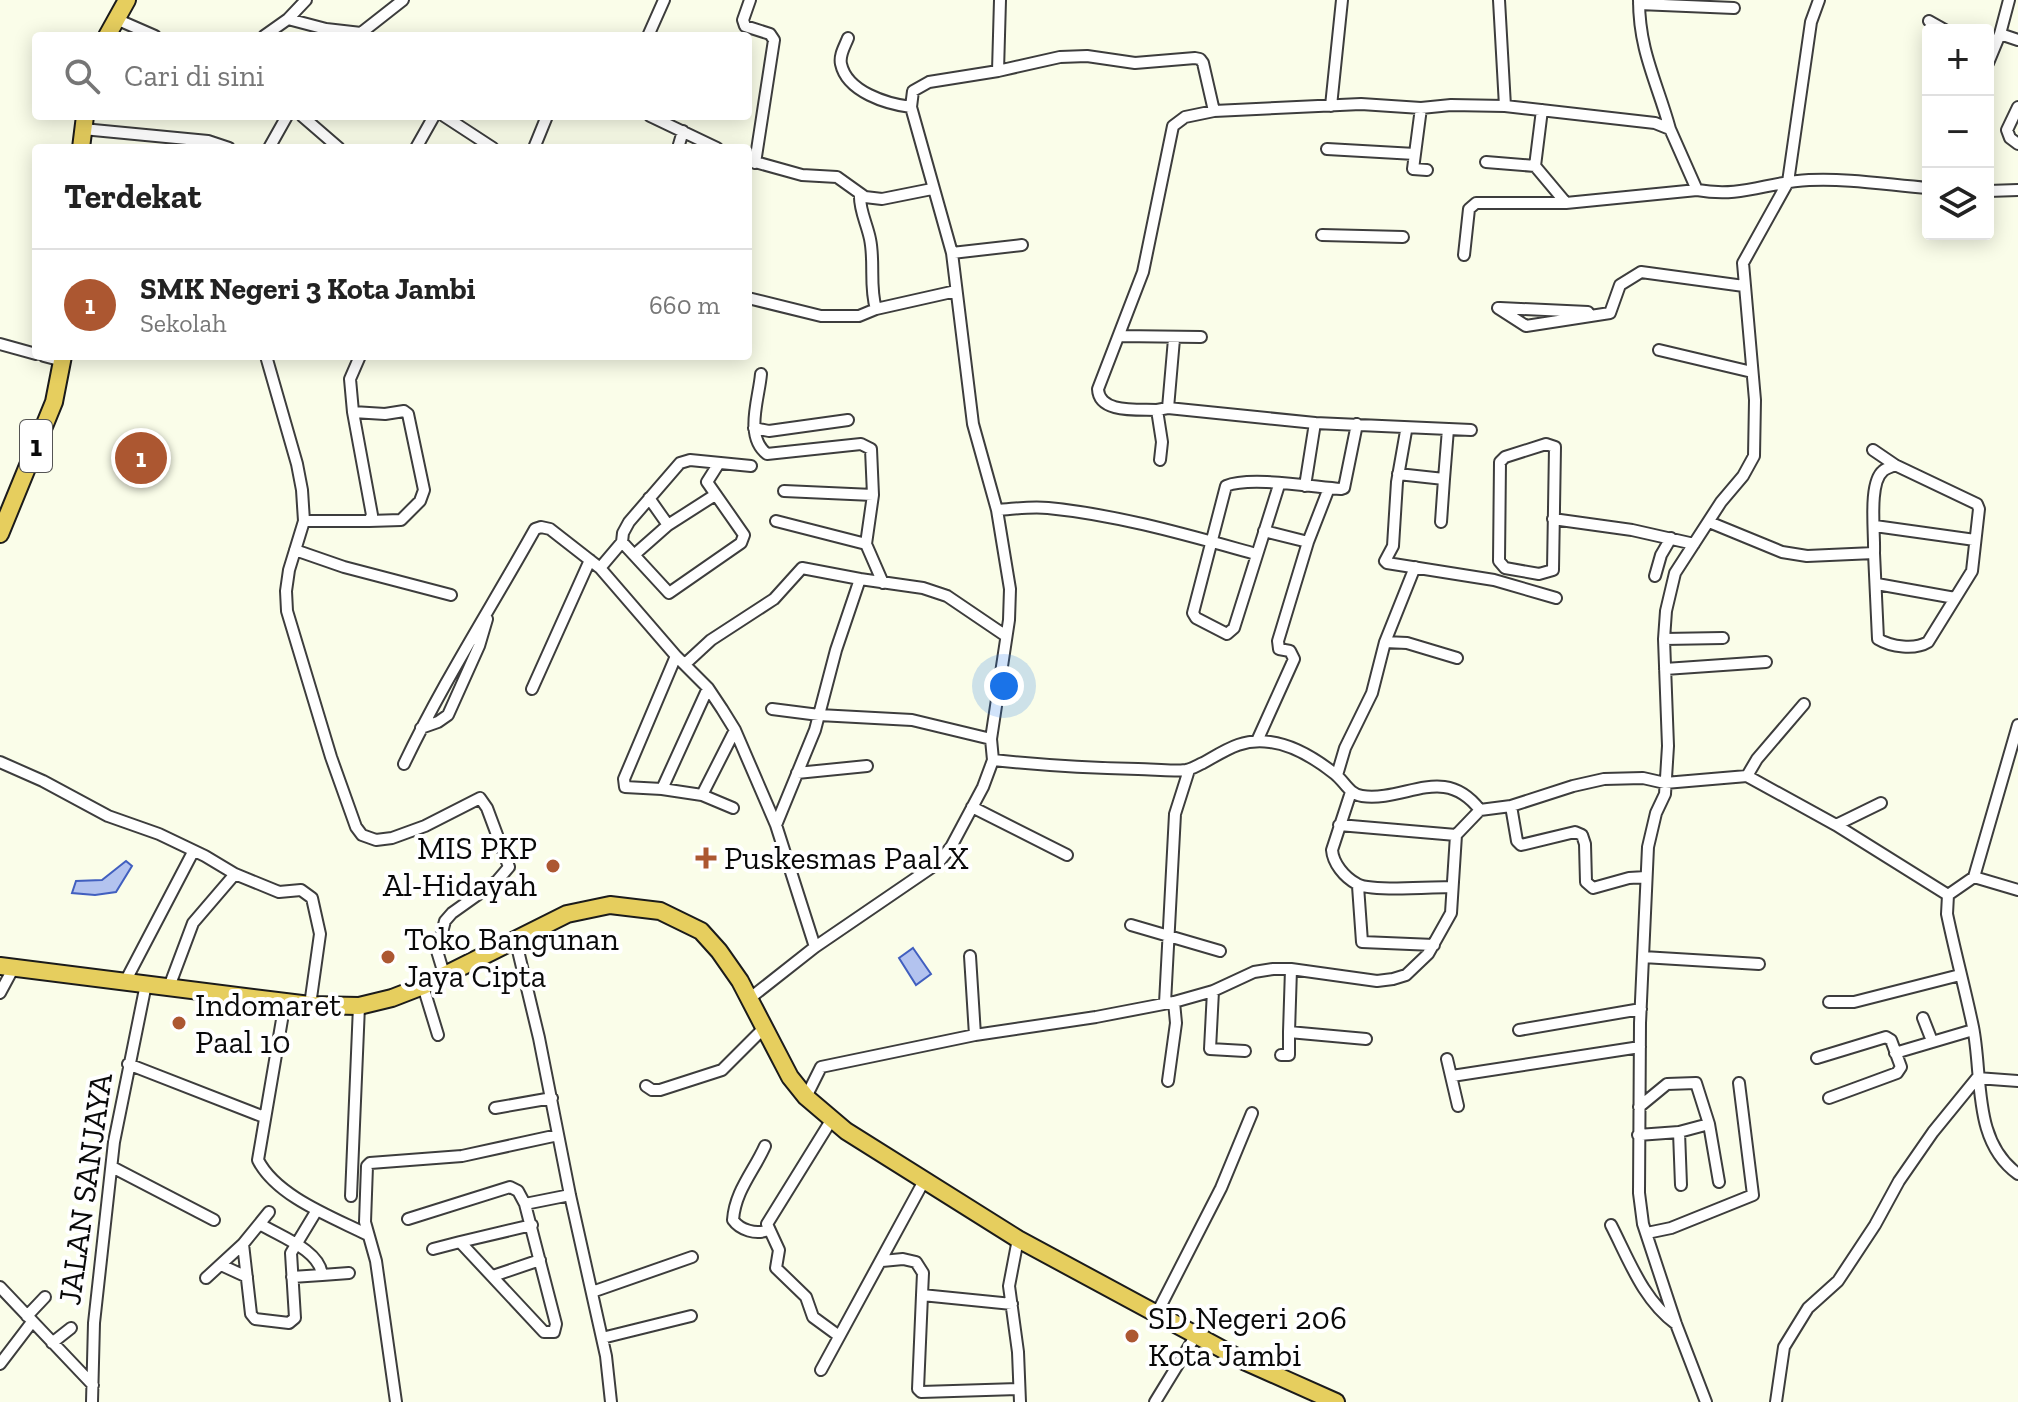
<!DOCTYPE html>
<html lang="id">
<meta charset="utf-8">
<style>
body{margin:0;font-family:"Zilla Slab",serif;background:#f2f2f2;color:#222}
.controls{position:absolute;right:24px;top:24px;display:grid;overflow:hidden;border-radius:8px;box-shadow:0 4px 20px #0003}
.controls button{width:72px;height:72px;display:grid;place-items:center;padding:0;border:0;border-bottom:2px solid #e0e0e0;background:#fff;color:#222;font:40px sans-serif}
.you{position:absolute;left:1004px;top:686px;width:28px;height:28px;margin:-20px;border:6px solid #fff;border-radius:50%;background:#1a73e8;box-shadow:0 0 0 12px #1a73e833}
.badge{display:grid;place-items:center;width:52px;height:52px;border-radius:50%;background:#ac5731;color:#fff;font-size:26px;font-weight:700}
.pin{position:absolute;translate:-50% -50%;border:4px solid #fff;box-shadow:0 2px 8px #0006}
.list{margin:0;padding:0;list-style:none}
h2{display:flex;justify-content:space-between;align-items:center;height:104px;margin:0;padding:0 32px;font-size:34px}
h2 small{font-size:26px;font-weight:400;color:#767676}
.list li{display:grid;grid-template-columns:52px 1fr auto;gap:24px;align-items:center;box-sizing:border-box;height:112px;padding:0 32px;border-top:2px solid #e0e0e0}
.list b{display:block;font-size:30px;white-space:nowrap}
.list p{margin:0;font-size:26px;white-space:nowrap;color:#767676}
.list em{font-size:26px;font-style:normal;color:#767676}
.icon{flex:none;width:44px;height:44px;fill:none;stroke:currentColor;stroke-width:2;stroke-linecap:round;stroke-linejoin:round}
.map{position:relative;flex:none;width:2018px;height:1402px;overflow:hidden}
.search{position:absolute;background:#fff;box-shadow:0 4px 20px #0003;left:32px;top:32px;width:720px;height:88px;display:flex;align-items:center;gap:20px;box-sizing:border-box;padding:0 28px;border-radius:8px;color:#767676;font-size:30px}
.panel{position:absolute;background:#fff;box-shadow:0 4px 20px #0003;left:32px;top:144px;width:720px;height:216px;border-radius:8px}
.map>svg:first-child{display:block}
</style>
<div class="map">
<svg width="2018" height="1402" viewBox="0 0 2018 1402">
<rect width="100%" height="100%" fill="#fafde9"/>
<path fill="#b3c3ef" stroke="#415fbf" stroke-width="2" d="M 126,861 L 132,866 L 116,892 L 95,895 L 72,893 L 76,881 L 102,880 Z
M 913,948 L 931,974 L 916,985 L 899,958 Z"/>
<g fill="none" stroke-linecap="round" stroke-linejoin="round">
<g stroke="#3d3d3d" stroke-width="14">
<path id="minor" d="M 750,0 L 743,20 L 745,26 L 770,34 L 774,40 L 755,163
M 1499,0 L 1505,106
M 1639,0 C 1639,51 1657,82 1670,129
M 1639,4 L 1734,8
M 116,19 L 155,36
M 288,19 L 306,0
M 1929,21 L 1945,30
M 2000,34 L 2018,40
M 264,36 L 288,19 L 326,29 L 361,33 L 403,0
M 648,36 L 664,0
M 848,38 C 845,46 839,55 841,64 C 847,92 887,104 911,107
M 1988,63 L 2000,34 L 2009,0
M 998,71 L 1000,0
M 1331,106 L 1342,0
M 2018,107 L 2007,130 L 2010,138 L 2018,144
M 1421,108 L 1413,169 L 1427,170
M 1542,110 L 1535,166 L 1566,203
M 302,116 L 339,148
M 444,116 L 493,148
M 650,116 L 717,148
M 83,129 L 208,141 L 229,148
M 269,148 L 287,116
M 416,148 L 434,116
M 534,148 L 547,116
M 678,148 L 683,131
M 1327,149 L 1415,154
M 748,160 L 802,175 L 837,177 L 865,197 L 882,199 L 932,189
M 1486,162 L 1535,166
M 1988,191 L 2018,190
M 860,195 C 859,209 867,224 870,239 C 875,263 869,286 876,309
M 1322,235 L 1403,237
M 952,253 L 1022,245
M 1464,255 L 1469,209 L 1476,203 L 1566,203 L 1697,190
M 748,298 L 821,316 L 859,316 L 876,309 L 956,291
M 1498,308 L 1526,326 L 1610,313
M 1500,308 L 1588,312
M 1610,313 L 1620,285 L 1641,272 L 1744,286
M 1119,336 L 1201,337
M 0,344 L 36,354
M 1659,350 L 1752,372
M 44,356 L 63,361
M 266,356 L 297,464 L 302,490 L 304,521 L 289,570 L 286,591 L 287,611 L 331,757 L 356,827 L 362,835 L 376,840 L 392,838 L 425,826 L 480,798 L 487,808 L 509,867 L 497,881 L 452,913 L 445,921 L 437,951 L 444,974
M 761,374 C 759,399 744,436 767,454 L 861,444 L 871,449 L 873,495 L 866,544
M 1168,408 L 1315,423 L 1404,427 L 1406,431 L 1397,482 L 1393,546 L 1385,561 L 1387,563 L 1494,580 L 1556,598
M 1157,410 C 1139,409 1099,414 1098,389 L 1143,272 L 1173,126 L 1185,117 L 1214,111 L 1361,104 L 1421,108 L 1451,105 L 1505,106 L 1655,123 L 1670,129 L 1697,190 C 1743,198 1766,182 1809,180 C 1848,178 1889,185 1928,188
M 353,412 L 385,414 L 404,411 L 408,414 L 424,490 L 420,501 L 401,520 L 369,521
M 1404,427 L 1471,430
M 754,428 L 769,431 L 848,420
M 1546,444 L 1555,447 L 1553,570 L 1539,574 L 1505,568 L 1499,561 L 1500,462 L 1505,457 Z
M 1160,460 L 1162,442 L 1157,410 L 1168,408 L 1174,339
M 1398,474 L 1444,479 L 1448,429
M 1279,485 L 1234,628 L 1227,634 L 1196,618 L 1193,613 L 1226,486 C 1250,476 1313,487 1341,489 L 1344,488 L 1357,424
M 1305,486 L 1315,423
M 784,491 L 873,495
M 649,498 L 668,525
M 997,510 C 1014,509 1031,506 1048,508 C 1119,515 1187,535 1256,554
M 1553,519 L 1632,530 L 1694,544
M 304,521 L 369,521 L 372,515 L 353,412 L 350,379 L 360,356
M 776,521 L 866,544 L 883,583
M 1441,522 L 1444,479
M 1709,522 L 1782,552 L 1807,556 L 1874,553 L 1878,639 C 1891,647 1915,650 1928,642 L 1972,571 L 1979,509 L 1977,504 L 1895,465 L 1873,450
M 1875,526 L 1975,540
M 622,542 L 669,593 L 741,543 L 744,535 L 707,482 L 719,463
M 1308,542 L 1329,488
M 295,550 L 344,567 L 451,595
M 1874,553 C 1875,534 1868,483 1883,471 C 1886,468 1891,467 1895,465
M 634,555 L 668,525 L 715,495
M 600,568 L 622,542 L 623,533 L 629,522 L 680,463 L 690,460 L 751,466
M 1655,576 L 1661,555 L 1671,538
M 1877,584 L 1955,598
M 1664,639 L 1723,638
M 1385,642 L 1407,643 L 1457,658
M 685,664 L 711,640 L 774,599 L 802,568 L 860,579
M 1665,669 L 1766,662
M 708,688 L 662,789 L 702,795 L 733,808
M 532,689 L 590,560
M 772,709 L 819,715 L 912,720 L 991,739
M 2018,725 L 1974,877 L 1948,895 L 1947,914 C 1955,952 1965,989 1973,1027 C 1983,1077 1972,1141 2018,1174
M 421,728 L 438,722 L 448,715 L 479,646 L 487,619
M 1257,741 L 1294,659 L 1290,651 L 1279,649 L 1278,641 L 1308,542 L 1264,531
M 0,762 L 43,781 L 108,816 L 159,834 L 205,856 L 235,874
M 404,764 C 443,682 491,608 535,529 L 541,527 L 550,529 L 600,568 L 676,656 L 708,688 L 722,709 L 735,730 L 776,825 L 815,947
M 797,773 L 867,766
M 1337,775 L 1345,748 L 1372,693 L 1385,642 L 1415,567
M 1747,776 L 1757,759 L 1804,704
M 662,789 L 625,787 L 624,779 L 676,656
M 1351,792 L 1332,850 C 1333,863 1344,877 1357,884 C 1371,892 1432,887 1451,887
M 702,795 L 735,730
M 1511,806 L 1517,841 L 1521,845 L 1575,832 L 1582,835 L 1585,844 L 1586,882 L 1593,888 L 1629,878 L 1646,877
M 972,807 L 1067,855
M 1480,810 L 1511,806 L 1573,786 L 1604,779 L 1643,778 L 1665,783 L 1747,776 L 1836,825 L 1948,895
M 776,825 L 815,730 L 836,650 L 860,579 L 923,588 L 947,596 L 1006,636
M 1339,825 L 1456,835
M 1836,825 L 1881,803
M 1974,877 L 2018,890
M 1358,886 L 1362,942 L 1434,945
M 1131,925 L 1220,951
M 515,938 L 539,1038 L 570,1195 L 606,1356 L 611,1402
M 970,956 L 975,1035
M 1643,957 L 1759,964
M 1291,969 L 1289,1032 L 1366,1039
M 126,980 L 193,852
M 423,986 L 438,1035
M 169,987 L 193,923 L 235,874 L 279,892 L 301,890 L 312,898 L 320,934 L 310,1005
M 1213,991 L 1210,1049 L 1245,1051
M 0,993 L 14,967
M 749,999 L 815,947 L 938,863 L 951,847 L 983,787 L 993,760 L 991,739 L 1009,620 L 1010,589 L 997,510 L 973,424 L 952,253 L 911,107 L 913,91 L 929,82 L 998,71 L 1060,57 L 1087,56 L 1135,63 L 1195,58 L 1200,59 L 1203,63 L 1214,111
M 285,1002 L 258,1160 C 276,1196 332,1217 366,1234
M 1829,1002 L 1854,1002 L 1960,975
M 1165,1003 L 1175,814 L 1189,770
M 1923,1018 L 1932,1041
M 1519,1030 L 1641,1009
M 1895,1053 L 1973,1030
M 1281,1055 L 1289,1055 L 1289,1032
M 1817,1058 L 1886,1037 L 1891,1040 L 1901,1067 L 1897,1073 L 1829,1098
M 1447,1059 L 1458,1106
M 128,1064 L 264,1117
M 1452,1076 L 1640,1047
M 1977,1078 L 2018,1081
M 1168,1081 L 1176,1023 L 1174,1002
M 646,1086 L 652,1090 L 660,1090 L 722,1070 L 764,1028
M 806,1097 L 821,1067 L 975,1035 L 1096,1017 L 1174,1002 L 1213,991 L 1254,972 L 1273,969 L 1291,969 L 1377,981 L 1393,979 L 1406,975 L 1428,954 L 1451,913 L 1456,835 L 1480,810 C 1444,763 1406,802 1362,796 C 1349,794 1345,782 1335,774 C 1316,759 1294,745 1270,742 C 1242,738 1226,750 1203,763 C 1198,765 1192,769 1186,770 C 1171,772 1153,769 1138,769 C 1089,768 1041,765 993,760
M 1639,1107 L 1667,1084 L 1696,1083 L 1709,1124 L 1719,1182
M 495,1108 L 552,1098
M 832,1119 L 767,1224 L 779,1250 L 776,1268 L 806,1297 L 813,1317 L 839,1336
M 1679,1132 L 1681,1185
M 1638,1135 L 1679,1132 L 1709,1124
M 765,1146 C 754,1171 735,1191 733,1220 C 740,1230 756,1235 768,1230
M 112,1167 L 214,1220
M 351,1196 L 359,1006
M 269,1212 L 243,1244 L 251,1314 L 255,1319 L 289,1323 L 295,1318 L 291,1253 L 317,1210
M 408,1219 L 510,1187 L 518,1191 L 525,1204
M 260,1224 C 279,1236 320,1250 322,1275 L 292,1277
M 1611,1225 C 1629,1260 1643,1300 1676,1324
M 1647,1233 L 1671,1228 L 1753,1195 L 1739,1083
M 1018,1239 L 1009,1286 L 1018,1352 L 1020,1402
M 460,1242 L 532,1225
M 433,1249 L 460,1242 L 544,1332 L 554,1332 L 556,1324 L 525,1204 L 570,1195
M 882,1261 L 903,1259 L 916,1262 L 923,1273 L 922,1295
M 221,1265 L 247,1277
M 322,1275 L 349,1273
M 493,1276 L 540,1260
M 206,1278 L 243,1244
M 0,1287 L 93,1385
M 592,1292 L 692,1257
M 1012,1304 L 922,1295 L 918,1389 L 921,1392 L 1019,1389
M 1157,1313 L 1221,1188 L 1252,1113
M 27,1316 L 45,1297
M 602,1338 L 691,1316
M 52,1343 L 71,1328
M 0,1364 L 32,1322
M 821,1370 L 925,1179
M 92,1402 L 94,1323 L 114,1142 L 146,984
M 396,1402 L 376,1261 L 365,1222 L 367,1166 L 370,1163 L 462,1156 L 558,1135
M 1155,1402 L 1196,1335
M 1706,1402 L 1676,1324 L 1643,1224 L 1639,1193 L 1640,1023 L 1648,847 L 1656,813 L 1665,794 L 1668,746 L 1664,639 L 1666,611 L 1675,573 L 1721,502 L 1743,476 L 1754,456 L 1755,400 L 1743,263 L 1788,182 L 1811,22 L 1819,0
M 1776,1402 L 1784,1347 L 1808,1308 L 1838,1281 L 1875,1225 L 1899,1181 L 1933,1132 L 1977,1078"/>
</g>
<g stroke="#1b1b1b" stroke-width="20">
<path id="highway" d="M 107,36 L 127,0
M 81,148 L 85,116
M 0,534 L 54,402 L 63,356
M 0,966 L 310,1005 L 359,1006 L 392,998 L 423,986 L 567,914 L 610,905 L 660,911 L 701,931 L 719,951 L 740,981 L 790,1077 L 806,1097 L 846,1131 L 1018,1239 L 1244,1361 L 1336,1402"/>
</g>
<use href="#minor" stroke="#fff" stroke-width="10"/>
<use href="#highway" stroke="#e6ce5e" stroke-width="16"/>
</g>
<g fill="#ac5731" stroke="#fff" stroke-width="3">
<path d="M702 846h8v8h8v8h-8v8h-8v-8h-8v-8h8z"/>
<circle cx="553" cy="866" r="8"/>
<circle cx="388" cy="957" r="8"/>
<circle cx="179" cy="1023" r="8"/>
<circle cx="1132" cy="1336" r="8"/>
</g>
<g text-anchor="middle" stroke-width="8" stroke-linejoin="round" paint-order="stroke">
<rect fill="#fff" stroke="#545454" stroke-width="2" x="20" y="420" width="32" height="52" rx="6"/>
<g font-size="30" font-weight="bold" fill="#0a0a0a">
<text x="36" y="456">1</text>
</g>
<g font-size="32" fill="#0a0a0a" stroke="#fff" text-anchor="start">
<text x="537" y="859" text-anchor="end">MIS PKP<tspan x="537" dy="37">Al-Hidayah</tspan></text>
<text x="724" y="869">Puskesmas Paal X</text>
<text x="404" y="950">Toko Bangunan<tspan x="404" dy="37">Jaya Cipta</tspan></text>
<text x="195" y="1016">Indomaret<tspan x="195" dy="37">Paal 10</tspan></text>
<text x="1148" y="1329">SD Negeri 206<tspan x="1148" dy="37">Kota Jambi</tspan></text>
</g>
<g font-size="32" fill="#0a0a0a" stroke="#fff">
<text transform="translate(85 1189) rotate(-82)" y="11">JALAN SANJAYA</text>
</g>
</g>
</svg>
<div class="controls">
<button>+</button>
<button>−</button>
<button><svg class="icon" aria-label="layers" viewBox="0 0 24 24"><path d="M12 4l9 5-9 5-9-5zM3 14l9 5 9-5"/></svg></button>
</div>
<div class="you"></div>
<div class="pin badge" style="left:141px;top:458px">1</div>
<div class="search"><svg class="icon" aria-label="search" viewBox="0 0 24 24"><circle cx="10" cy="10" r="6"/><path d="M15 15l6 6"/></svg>Cari di sini</div>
<section class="panel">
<h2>Terdekat<small></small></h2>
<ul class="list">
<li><span class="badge">1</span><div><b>SMK Negeri 3 Kota Jambi</b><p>Sekolah</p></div><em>660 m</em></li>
</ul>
</section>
</div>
